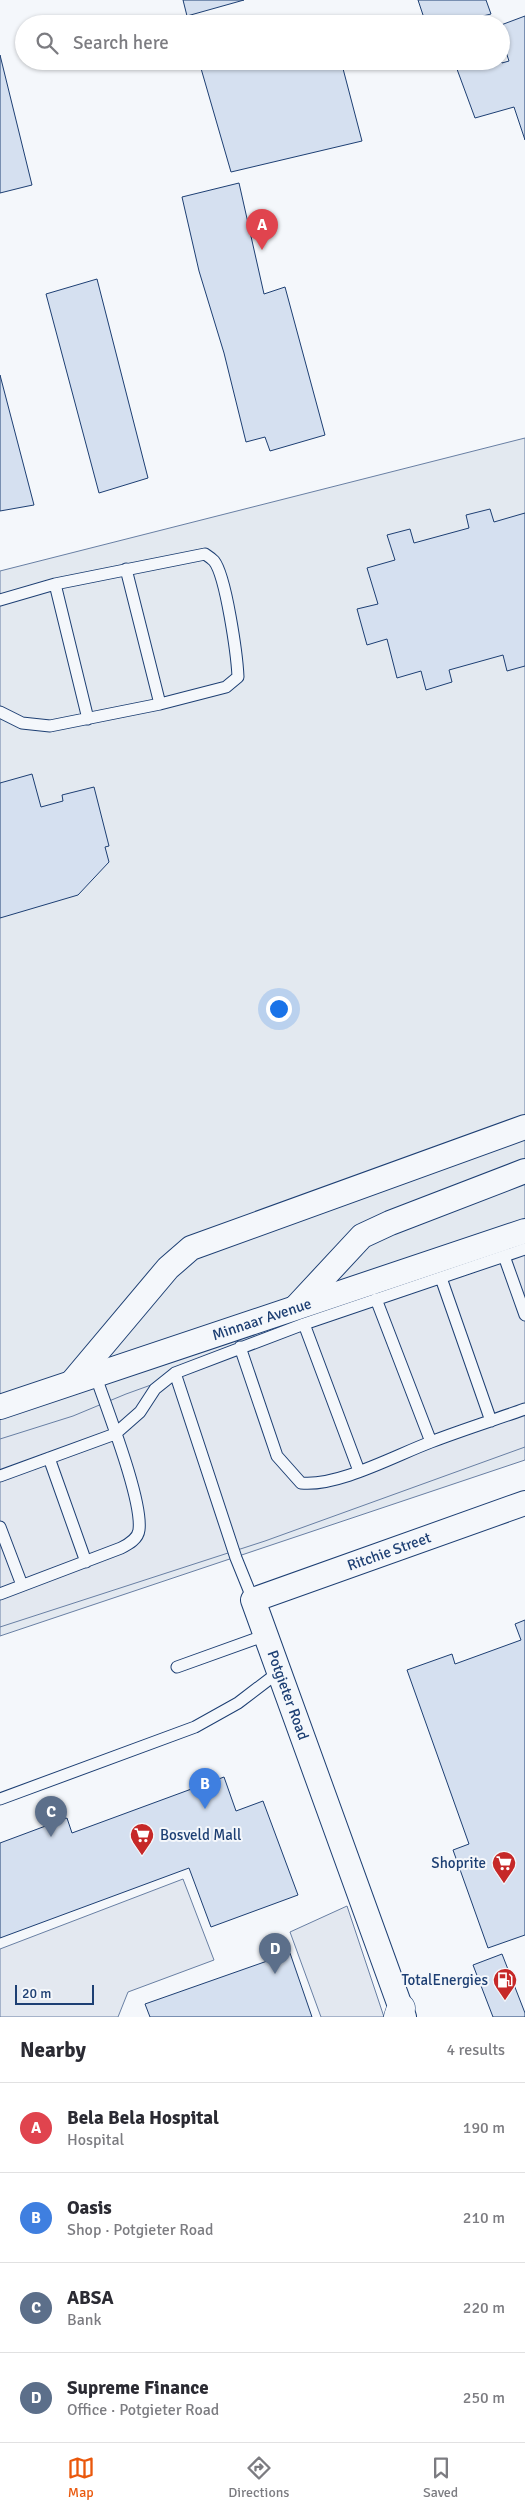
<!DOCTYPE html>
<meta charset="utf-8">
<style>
body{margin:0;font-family:Signika,sans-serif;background:#f7f7f7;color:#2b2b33}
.scale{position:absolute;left:15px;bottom:12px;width:79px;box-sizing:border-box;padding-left:5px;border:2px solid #1d3f73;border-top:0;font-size:14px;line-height:18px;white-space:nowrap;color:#1d3f73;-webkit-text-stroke:4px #f4f7fb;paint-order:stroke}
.you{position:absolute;left:278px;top:1008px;width:18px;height:18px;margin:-12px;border:4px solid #fff;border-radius:50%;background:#1a73e8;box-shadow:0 0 0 8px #1a73e833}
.badge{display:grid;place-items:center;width:32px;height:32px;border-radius:50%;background:#ea580c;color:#fff;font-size:16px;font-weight:700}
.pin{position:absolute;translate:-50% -41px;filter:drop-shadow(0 1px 2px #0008)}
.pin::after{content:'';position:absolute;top:26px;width:18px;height:15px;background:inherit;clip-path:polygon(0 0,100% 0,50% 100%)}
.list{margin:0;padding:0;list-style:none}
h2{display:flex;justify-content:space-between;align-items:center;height:65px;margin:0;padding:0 20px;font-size:21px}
h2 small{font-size:16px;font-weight:400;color:#7c7c81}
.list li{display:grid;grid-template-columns:32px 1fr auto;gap:15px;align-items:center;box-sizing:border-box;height:90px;padding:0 20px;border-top:1px solid #e1e1e2}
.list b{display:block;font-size:19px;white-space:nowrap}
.list p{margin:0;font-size:16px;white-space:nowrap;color:#7c7c81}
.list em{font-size:16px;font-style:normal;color:#7c7c81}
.icon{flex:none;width:28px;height:28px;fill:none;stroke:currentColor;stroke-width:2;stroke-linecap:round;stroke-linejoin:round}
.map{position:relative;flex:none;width:525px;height:2017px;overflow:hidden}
.search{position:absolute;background:#fff;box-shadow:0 1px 4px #0004;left:15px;right:15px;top:15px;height:55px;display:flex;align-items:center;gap:12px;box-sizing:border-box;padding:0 18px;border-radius:28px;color:#7c7c81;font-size:19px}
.sheet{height:425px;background:#fff}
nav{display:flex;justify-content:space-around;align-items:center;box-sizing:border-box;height:70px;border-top:1px solid #e1e1e2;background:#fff;font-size:14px;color:#7c7c81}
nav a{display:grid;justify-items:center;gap:2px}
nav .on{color:#ea580c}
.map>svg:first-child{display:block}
</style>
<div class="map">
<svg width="525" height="2017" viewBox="0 0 525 2017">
<rect width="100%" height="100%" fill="#f4f7fb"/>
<path fill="#e3e9f0" stroke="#687fa3" d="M 525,438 L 525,1460 L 0,1636 L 0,571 Z"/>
<path fill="#e3e8f0" stroke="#687fa3" d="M 525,1250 L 525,1447 L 265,1541 L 0,1627 L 0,1439 L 73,1416 L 126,1394 Z
M 183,1879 L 214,1960 L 128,1992 L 118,2017 L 0,2017 L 0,1949 Z
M 347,1906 L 384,2017 L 321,2017 L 290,1932 Z"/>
<path fill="#d5e0f0" stroke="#1d3f73" d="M 183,0 L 244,0 L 187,16 Z
M 418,0 L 486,0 L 491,14 L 483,16 L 487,24 L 426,24 Z
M 525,16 L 525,140 L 514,107 L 475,118 L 454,61 L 501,60 L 502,63 L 509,61 L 501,37 L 501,25 Z
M 0,55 L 32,185 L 0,193 Z
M 215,61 L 341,61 L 362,141 L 231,172 L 200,65 Z
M 239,183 L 264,294 L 285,287 L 325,435 L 270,451 L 265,437 L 246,442 L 224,353 L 199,271 L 182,197 Z
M 97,279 L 148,478 L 99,493 L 46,294 Z
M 0,375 L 34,505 L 0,511 Z
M 490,509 L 494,522 L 525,513 L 525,666 L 507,671 L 503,655 L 449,670 L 452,682 L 426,690 L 421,671 L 397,678 L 387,639 L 367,645 L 357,609 L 378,604 L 367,568 L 395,560 L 387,535 L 410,529 L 414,543 L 469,528 L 466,515 Z
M 32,774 L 41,807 L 63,801 L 62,795 L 94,787 L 109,846 L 105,847 L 109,862 L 78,895 L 0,918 L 0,783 Z
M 525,1620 L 525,1935 L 488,1948 L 453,1850 L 469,1844 L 407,1670 L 452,1654 L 455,1664 L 521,1640 L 515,1624 Z
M 224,1777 L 236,1811 L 263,1801 L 298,1895 L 211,1927 L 189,1868 L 0,1938 L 0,1843 L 67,1818 L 72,1833 Z
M 290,1953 L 312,2017 L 150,2017 L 145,2004 Z
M 502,1954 L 525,2013 L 525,2017 L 493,2017 L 473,1965 Z"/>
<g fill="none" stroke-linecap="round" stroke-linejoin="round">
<g stroke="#1d3f73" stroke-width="13">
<path id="lane" d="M 126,569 L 160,704
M 55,584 L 88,719
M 0,600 L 55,584 L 205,554 C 208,556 212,559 214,561 C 226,576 237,655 238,677 L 226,687 L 160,704 L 50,726 L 22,723 L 0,712
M 504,1256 L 525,1315
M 441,1278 L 491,1421
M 376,1299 L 431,1442
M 304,1324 L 359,1471
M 240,1347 L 277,1456 L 301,1483 C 338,1487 396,1455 431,1442 C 462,1430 494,1420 525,1409
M 175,1373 L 236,1558 L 253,1600
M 49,1458 L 86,1562
M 0,1476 L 115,1434 L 140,1412 L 155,1389 L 175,1373 L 304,1324 L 525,1249
M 0,1527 L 22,1585
M 0,1594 L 121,1548 C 129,1544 138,1539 139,1530 C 143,1500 106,1407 95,1374
M 177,1667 L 266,1635
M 0,1799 L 195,1727 L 238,1703 L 280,1671"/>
</g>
<g stroke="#1d3f73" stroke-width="26">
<g id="street">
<path d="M 296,1307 L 362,1236 L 390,1223 L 525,1171"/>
<path d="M 73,1381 L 168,1268 L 191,1248 L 525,1127"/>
<path id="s1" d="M 0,1407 L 525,1231"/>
<path id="s2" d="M 404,2017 L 253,1600 L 525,1503"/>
</g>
</g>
<g stroke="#1d3f73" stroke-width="29">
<path id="primary" d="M 398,2017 L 401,2008"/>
</g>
<use href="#lane" stroke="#f4f7fb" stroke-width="11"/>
<use href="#street" stroke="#f4f7fb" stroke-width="24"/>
<use href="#primary" stroke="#f4f7fb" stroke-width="28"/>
</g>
<defs>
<g id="supermarket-pin" transform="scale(1.25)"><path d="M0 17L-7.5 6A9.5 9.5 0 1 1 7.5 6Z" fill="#c62828" stroke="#f4f7fb"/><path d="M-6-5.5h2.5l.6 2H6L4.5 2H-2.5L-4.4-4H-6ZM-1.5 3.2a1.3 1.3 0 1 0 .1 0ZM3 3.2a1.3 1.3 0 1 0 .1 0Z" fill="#fff"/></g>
<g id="fuel-pin" transform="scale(1.25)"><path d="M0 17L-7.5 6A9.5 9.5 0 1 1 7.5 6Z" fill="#c62828" stroke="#f4f7fb"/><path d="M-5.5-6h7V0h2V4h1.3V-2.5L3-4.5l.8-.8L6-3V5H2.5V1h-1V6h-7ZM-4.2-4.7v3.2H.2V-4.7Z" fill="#fff"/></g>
</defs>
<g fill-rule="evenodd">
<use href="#supermarket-pin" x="142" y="1835"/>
<use href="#supermarket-pin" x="504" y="1863"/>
<use href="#fuel-pin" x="505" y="1980"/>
</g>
<g text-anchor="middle" stroke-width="4" stroke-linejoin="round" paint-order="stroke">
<g font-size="15" fill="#1d3f73" stroke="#f4f7fb">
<text dy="5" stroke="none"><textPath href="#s1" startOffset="276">Minnaar Avenue</textPath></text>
<text dy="5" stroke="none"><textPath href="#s2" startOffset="588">Ritchie Street</textPath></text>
<text transform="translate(288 1695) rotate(70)" y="5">Potgieter Road</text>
</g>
<g font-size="15" fill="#1d3f73" stroke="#f4f7fb" text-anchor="end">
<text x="160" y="1840" text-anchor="start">Bosveld Mall</text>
<text x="486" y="1868">Shoprite</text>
<text x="488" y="1985">TotalEnergies</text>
</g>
</g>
</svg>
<div class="scale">20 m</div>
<div class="you"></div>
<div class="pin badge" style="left:262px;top:250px;background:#e0444e">A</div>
<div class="pin badge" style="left:205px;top:1809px;background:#3f7fe0">B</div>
<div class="pin badge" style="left:51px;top:1837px;background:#5c6f8a">C</div>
<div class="pin badge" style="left:275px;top:1974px;background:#5c6f8a">D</div>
<div class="search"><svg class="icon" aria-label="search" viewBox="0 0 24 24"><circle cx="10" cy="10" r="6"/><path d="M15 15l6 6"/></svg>Search here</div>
</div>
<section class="sheet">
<h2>Nearby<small>4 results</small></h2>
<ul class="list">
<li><span class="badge" style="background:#e0444e">A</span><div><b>Bela Bela Hospital</b><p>Hospital</p></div><em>190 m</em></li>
<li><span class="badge" style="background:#3f7fe0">B</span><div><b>Oasis</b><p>Shop · Potgieter Road</p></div><em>210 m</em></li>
<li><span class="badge" style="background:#5c6f8a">C</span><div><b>ABSA</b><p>Bank</p></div><em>220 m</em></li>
<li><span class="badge" style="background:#5c6f8a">D</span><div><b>Supreme Finance</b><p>Office · Potgieter Road</p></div><em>250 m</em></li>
</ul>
</section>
<nav>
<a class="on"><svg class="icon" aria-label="map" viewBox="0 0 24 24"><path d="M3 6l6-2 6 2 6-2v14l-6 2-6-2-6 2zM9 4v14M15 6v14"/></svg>Map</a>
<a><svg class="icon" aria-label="directions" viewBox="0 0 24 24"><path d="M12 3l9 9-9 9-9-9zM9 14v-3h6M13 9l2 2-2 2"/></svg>Directions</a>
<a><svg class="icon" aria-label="saved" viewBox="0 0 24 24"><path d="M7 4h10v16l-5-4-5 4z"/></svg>Saved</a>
</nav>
